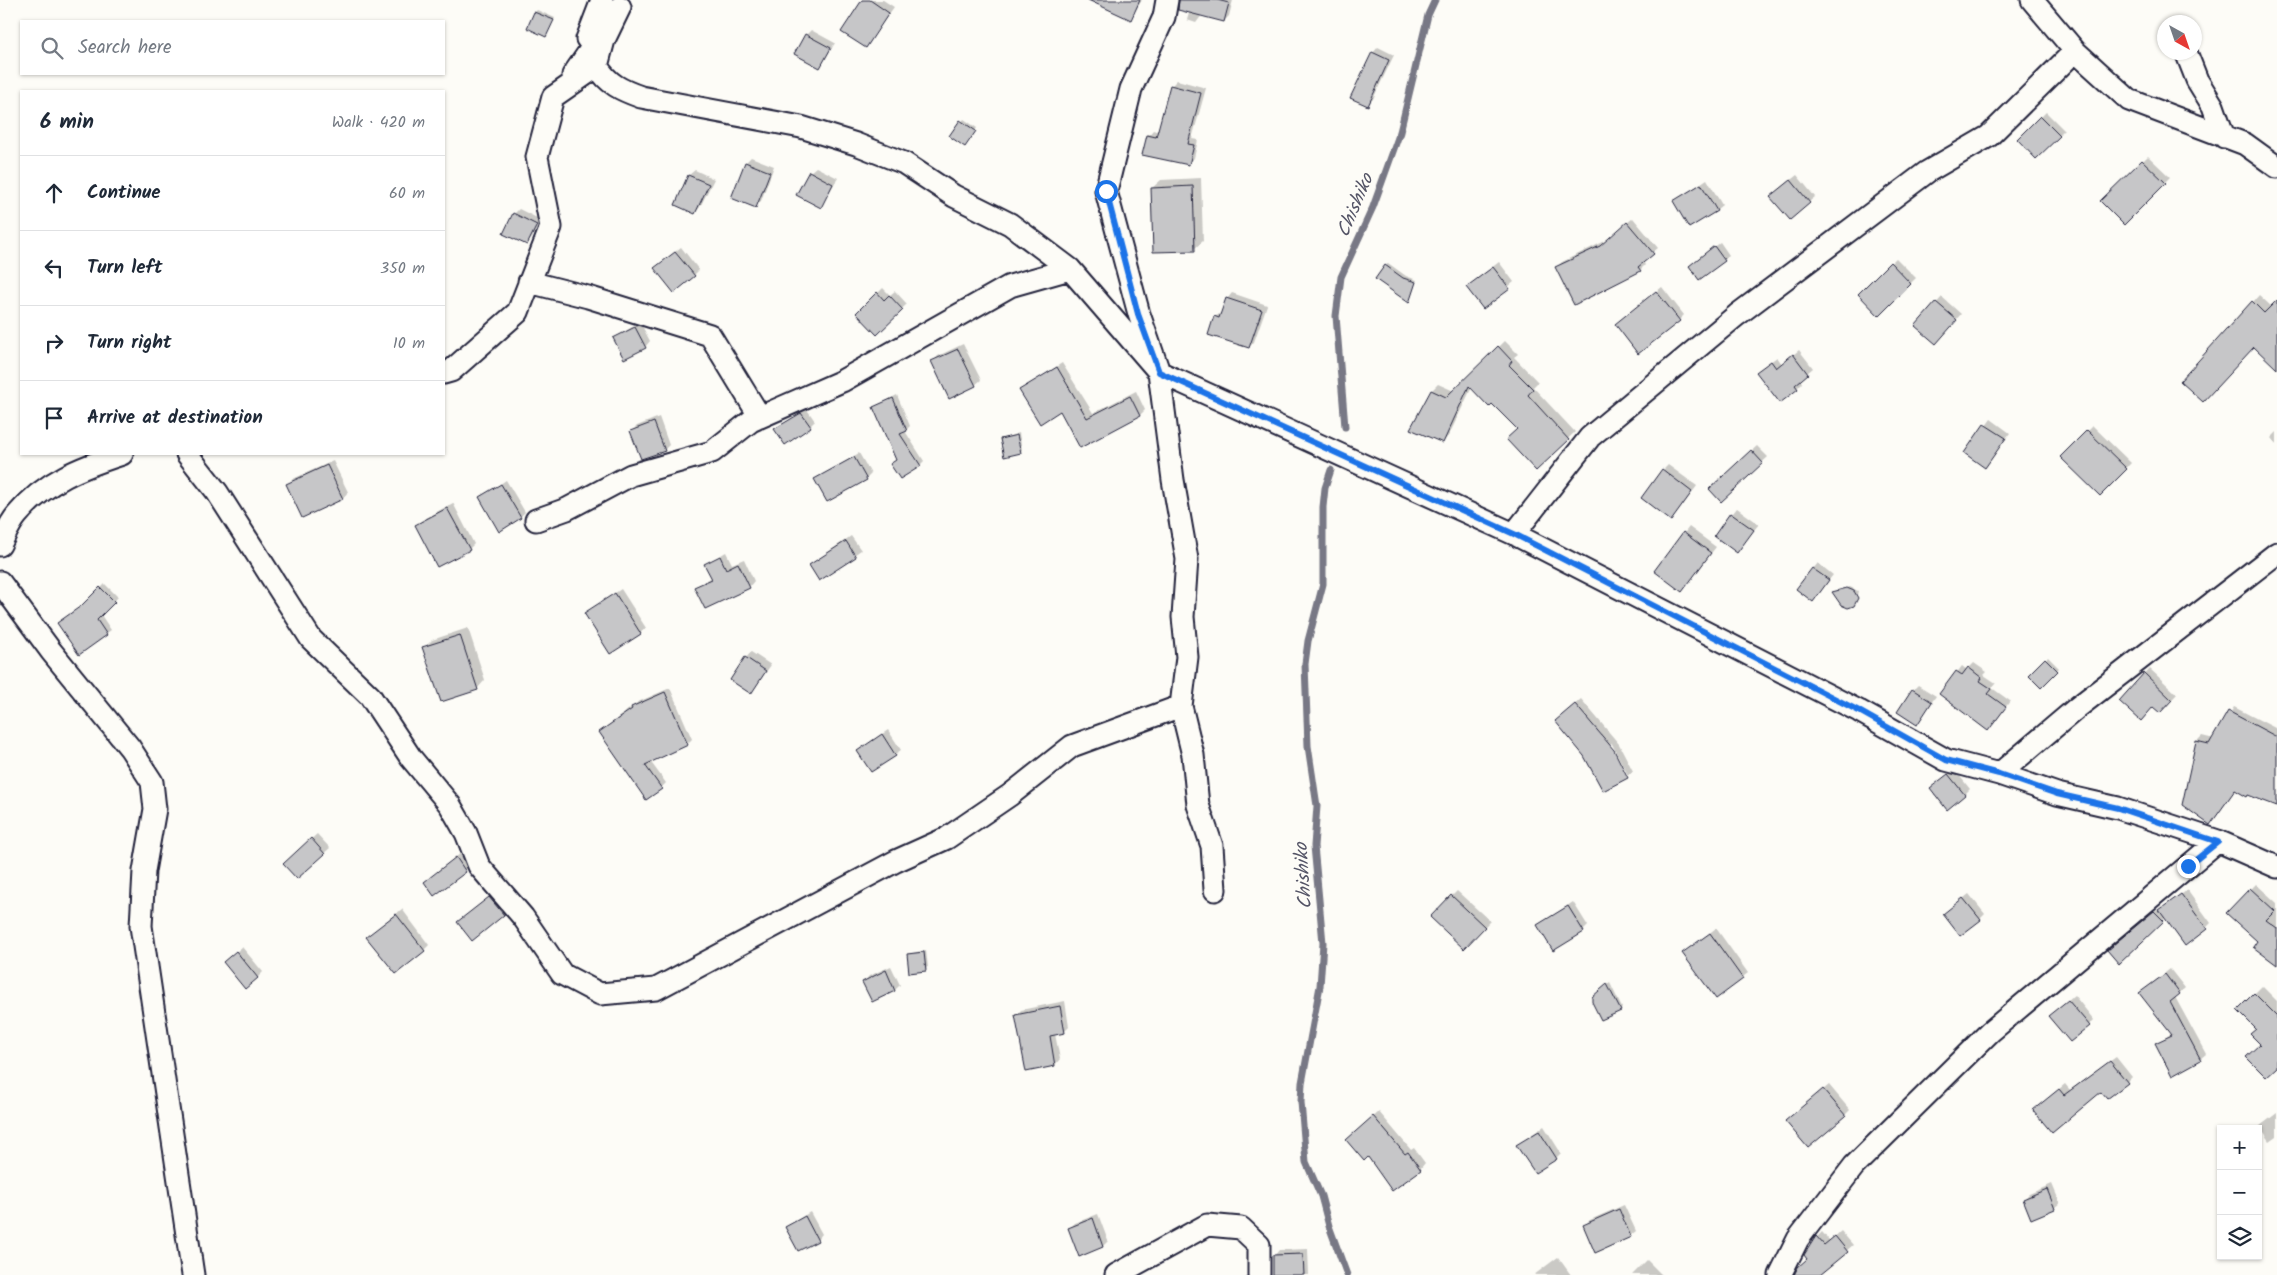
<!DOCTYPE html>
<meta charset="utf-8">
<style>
body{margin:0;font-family:Kalam,sans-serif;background:#f6f6f7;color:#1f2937}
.controls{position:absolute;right:15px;bottom:15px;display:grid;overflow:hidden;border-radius:0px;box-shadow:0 1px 4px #0004}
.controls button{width:45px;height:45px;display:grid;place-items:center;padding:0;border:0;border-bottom:1px solid #e0e1e3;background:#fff;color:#1f2937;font:25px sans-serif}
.compass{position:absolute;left:2157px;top:15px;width:45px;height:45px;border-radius:50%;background:#fff;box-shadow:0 1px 4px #0004;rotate:140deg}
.stop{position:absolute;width:15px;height:15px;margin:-11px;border:4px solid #1a73e8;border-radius:50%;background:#fff}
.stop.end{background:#1a73e8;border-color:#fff;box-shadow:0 1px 5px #0008}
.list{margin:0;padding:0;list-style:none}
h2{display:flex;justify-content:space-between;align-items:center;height:65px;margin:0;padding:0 20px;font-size:21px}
h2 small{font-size:16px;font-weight:400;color:#747a83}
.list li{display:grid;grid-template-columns:32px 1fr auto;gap:15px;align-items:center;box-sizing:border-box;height:75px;padding:0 20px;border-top:1px solid #e0e1e3}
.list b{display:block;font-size:19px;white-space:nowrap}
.list em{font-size:16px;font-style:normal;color:#747a83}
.icon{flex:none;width:28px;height:28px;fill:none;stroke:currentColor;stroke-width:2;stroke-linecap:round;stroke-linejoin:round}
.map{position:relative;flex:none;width:2277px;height:1275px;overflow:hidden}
.search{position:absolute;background:#fff;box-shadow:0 1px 4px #0004;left:20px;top:20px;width:425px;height:55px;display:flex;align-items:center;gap:12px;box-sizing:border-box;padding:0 18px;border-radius:0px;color:#747a83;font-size:19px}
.panel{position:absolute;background:#fff;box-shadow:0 1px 4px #0004;left:20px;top:90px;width:425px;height:365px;border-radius:0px}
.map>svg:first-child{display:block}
</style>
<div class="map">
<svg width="2277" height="1275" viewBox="0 0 2277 1275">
<rect width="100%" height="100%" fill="#fdfcf7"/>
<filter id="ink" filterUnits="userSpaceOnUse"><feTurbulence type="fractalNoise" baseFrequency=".02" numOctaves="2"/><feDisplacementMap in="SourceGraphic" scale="10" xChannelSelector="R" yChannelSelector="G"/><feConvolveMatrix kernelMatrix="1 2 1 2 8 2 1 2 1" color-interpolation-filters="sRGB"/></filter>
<g filter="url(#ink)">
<path fill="#0003" d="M 864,0 L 883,0 L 894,7 L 866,46 Z
M 1106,0 L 1142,0 L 1130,19 Z
M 1193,0 L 1233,0 L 1229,16 L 1224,21 L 1202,15 L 1196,23 L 1187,20 Z
M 537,10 L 555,18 L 546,35 L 535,12 Z
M 811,30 L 835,43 L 820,67 L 806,35 Z
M 1378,47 L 1394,55 L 1373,99 L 1368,105 L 1373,53 Z
M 1177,80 L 1206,88 L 1192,139 L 1198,140 L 1194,158 L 1189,164 L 1148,136 L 1153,130 L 1159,132 L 1171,86 Z
M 2046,112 L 2064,130 L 2036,158 L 2019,139 Z
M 964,119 L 977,128 L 967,143 L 951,136 Z
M 2148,156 L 2170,177 L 2124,223 L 2102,201 Z
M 751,157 L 774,166 L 761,201 L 755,206 L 746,162 Z
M 816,167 L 838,178 L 820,206 L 810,172 Z
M 695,170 L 714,179 L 700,207 L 695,213 L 676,204 L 689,175 Z
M 1797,175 L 1815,197 L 1809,202 L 1777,191 Z
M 1201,178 L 1203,241 L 1194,249 L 1152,188 L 1161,180 Z
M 1707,179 L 1722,205 L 1716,210 L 1675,201 Z
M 519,209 L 541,220 L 532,238 L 527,244 L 514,214 Z
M 1633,218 L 1658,248 L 1642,261 L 1645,265 L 1640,270 L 1557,267 L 1562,262 L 1607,240 Z
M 1720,242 L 1729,255 L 1724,260 L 1696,261 Z
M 681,247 L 699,270 L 694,275 L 661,263 Z
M 1896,258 L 1916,278 L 1879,314 L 1859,294 Z
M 1499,262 L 1514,282 L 1483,307 L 1473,282 Z
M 1388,263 L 1406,276 L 1417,280 L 1408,302 L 1386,266 Z
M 1662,287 L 1684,315 L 1679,320 L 1616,324 Z
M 883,288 L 890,295 L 895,291 L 907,304 L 877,333 L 858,313 Z
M 1232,293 L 1267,305 L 1254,342 L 1249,347 L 1215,317 L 1222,312 L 1227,299 Z
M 2259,295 L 2272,307 L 2277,302 L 2277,368 L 2253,302 Z
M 1942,297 L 1961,314 L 1941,337 L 1916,326 Z
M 640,322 L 650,341 L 645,347 L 615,338 Z
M 1505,341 L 1518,354 L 1514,357 L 1538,382 L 1533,387 L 1575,432 L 1536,469 L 1518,429 L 1492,402 L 1472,387 L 1449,435 L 1443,442 L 1432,390 L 1438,384 L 1454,391 Z
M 963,344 L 981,380 L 975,385 L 933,362 L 938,356 Z
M 1799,350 L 1813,368 L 1800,379 L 1802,383 L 1797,388 L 1763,367 L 1777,357 L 1782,364 Z
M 1062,363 L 1093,413 L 1136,391 L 1145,410 L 1140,415 L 1080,446 L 1061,410 L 1021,390 Z
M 897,395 L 910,426 L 905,431 L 924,461 L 920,465 L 897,459 L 874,407 Z
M 806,408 L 815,421 L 810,426 L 776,429 Z
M 659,417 L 669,445 L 664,450 L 632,431 L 637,426 Z
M 1991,419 L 2010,433 L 1985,466 L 1966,453 Z
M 2093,426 L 2131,463 L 2100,495 L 2062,457 Z
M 2277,432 L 2277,445 L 2271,438 Z
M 1019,433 L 1022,450 L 1020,452 L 1001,439 Z
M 1757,446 L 1768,457 L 1721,500 L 1716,483 Z
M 859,453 L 871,474 L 866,479 L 816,479 Z
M 333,461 L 348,492 L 343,498 L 303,516 L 288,485 L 293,479 Z
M 1668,465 L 1697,486 L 1676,514 L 1663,470 Z
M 506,480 L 525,512 L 520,517 L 480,498 Z
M 453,503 L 474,544 L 469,549 L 417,525 L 422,520 Z
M 1737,508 L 1759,524 L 1737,551 L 1715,536 Z
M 1689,527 L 1716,547 L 1682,590 L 1655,571 Z
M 851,536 L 861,550 L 820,579 L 810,565 Z
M 726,552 L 732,564 L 744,559 L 754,581 L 749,587 L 696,587 L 712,577 L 706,564 Z
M 1818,563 L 1833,575 L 1813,600 L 1813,569 Z
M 105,584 L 118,597 L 101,615 L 111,630 L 79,653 L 59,623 L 87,602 Z
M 1850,587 L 1858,591 L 1854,605 L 1834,593 Z
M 621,589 L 646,628 L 640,633 L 586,613 Z
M 468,628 L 485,680 L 477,689 L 424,648 L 432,640 Z
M 751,652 L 771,665 L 751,693 L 746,658 Z
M 2048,657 L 2059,668 L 2041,686 L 2030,675 Z
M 1974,663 L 1987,672 L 1984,675 L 1996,683 L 1992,688 L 2010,701 L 1994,724 L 1941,694 L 1962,666 L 1967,670 Z
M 2150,669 L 2177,694 L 2160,712 L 2153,706 L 2121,701 Z
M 1918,685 L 1936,696 L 1917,723 L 1913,690 Z
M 670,688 L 692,739 L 687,744 L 650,761 L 666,783 L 661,788 L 600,732 L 638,702 Z
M 1581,699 L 1619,744 L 1633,771 L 1628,775 L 1612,744 L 1610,745 L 1627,777 L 1603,790 L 1562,716 Z
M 2234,707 L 2277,729 L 2277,805 L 2236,789 L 2215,818 L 2197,741 L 2202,736 L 2214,739 Z
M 888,730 L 901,750 L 871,770 L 858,751 Z
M 1954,769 L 1970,789 L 1964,795 L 1937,783 Z
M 317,834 L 330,848 L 297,877 L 290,858 Z
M 461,853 L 471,865 L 434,894 L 425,882 Z
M 2256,884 L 2277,903 L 2277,964 L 2258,941 L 2228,913 Z
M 2187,890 L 2211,923 L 2206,928 L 2166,917 L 2119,962 L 2111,948 L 2157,909 L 2160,912 Z
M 1457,891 L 1490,921 L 1464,948 L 1431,917 Z
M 495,892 L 509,909 L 472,939 L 464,917 Z
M 1969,894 L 1985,914 L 1980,919 L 1950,909 Z
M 1573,902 L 1588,926 L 1583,931 L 1539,925 Z
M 402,909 L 429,945 L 424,950 L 373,932 Z
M 1716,928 L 1748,973 L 1716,997 L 1684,953 Z
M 242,947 L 263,972 L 257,978 L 230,957 Z
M 926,950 L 928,967 L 910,972 L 908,954 Z
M 891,966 L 900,985 L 895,990 L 873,1001 L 864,982 L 869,976 Z
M 2170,969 L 2185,988 L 2175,997 L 2206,1054 L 2200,1059 L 2156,1044 L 2172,1033 L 2146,988 Z
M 1610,983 L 1622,1008 L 1620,1010 L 1596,994 Z
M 2262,986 L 2277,1001 L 2277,1065 L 2261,1044 L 2257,1028 L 2238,1010 Z
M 2074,995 L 2094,1020 L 2089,1025 L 2055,1011 Z
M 1065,1001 L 1069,1027 L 1064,1032 L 1055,1034 L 1060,1059 L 1055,1065 L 1027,1070 L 1016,1016 L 1021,1010 Z
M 2116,1057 L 2132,1077 L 2127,1082 L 2040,1105 L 2065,1084 L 2070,1090 Z
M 1829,1085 L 1850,1110 L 1845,1115 L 1792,1116 Z
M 1379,1112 L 1411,1150 L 1414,1148 L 1425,1163 L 1420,1169 L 1353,1135 Z
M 2277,1113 L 2277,1136 L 2270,1141 L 2260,1126 Z
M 1544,1126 L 1561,1153 L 1556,1158 L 1518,1145 Z
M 2052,1184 L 2060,1203 L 2054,1208 L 2024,1199 L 2029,1194 Z
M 1624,1205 L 1636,1231 L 1630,1236 L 1584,1226 L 1590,1220 Z
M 810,1212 L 822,1234 L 817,1240 L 786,1227 Z
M 1098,1214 L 1108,1241 L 1103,1246 L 1070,1228 L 1075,1223 Z
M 1841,1231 L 1853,1245 L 1818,1275 L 1805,1275 L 1809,1259 L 1805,1255 L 1817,1237 L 1822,1232 L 1830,1241 Z
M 1308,1249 L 1309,1275 L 1274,1275 L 1274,1256 L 1279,1250 Z
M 1558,1257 L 1571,1275 L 1534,1275 Z
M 1647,1260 L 1662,1275 L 1632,1275 Z"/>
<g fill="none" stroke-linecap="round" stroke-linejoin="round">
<path stroke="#787885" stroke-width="7" d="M 1345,427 L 1336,316 L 1341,277 L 1373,207 L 1400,132 L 1428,15 L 1435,0
M 1331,470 L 1325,488 L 1323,507 L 1323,584 L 1308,641 L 1305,664 L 1308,746 L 1317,806 L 1314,846 L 1323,943 L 1320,986 L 1302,1083 L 1301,1102 L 1306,1162 L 1321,1196 L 1329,1226 L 1347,1275"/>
</g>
<path fill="#c6c6c8" stroke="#22223b" d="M 862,0 L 870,0 L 889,13 L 866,48 L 841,32 Z
M 1088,0 L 1140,0 L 1131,20 Z
M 1179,0 L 1217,0 L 1229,3 L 1224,22 L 1178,10 Z
M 534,12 L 554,20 L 546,37 L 527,28 Z
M 805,34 L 831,48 L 820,68 L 794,54 Z
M 1372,52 L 1389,60 L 1368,106 L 1350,98 Z
M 1170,85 L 1201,93 L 1188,144 L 1194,145 L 1189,165 L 1142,155 L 1147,135 L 1156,137 Z
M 2040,116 L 2060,136 L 2036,159 L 2017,139 Z
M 960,120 L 976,131 L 965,147 L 949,136 Z
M 2142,160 L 2166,183 L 2124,225 L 2100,201 Z
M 745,162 L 770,172 L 756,208 L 731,198 Z
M 809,171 L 833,184 L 821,208 L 796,195 Z
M 688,175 L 709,184 L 695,214 L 675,205 Z
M 1791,180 L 1810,203 L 1790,220 L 1770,197 Z
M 1701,184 L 1717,211 L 1689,228 L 1673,201 Z
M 1193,186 L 1195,251 L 1153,252 L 1151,188 Z
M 513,213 L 537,225 L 527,245 L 503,234 Z
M 1627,222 L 1654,254 L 1638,267 L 1641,271 L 1574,305 L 1555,267 L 1600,246 Z
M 1714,246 L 1725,261 L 1699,280 L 1689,266 Z
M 675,252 L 695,276 L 674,293 L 654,268 Z
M 1890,262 L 1911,284 L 1879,316 L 1858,294 Z
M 1385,265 L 1403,278 L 1416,282 L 1409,303 L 1375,279 Z
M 1493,267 L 1510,289 L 1483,309 L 1466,287 Z
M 1656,291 L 1680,321 L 1638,354 L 1615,324 Z
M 877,292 L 884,300 L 889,295 L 903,310 L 877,335 L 856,313 Z
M 1226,298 L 1262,310 L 1249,348 L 1208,335 L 1214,316 L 1219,318 Z
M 2277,300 L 2277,369 L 2254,347 L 2203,402 L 2180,381 L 2252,301 L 2264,313 Z
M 1936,302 L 1957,320 L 1936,344 L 1915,326 Z
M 635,327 L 646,348 L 624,359 L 613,338 Z
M 1498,346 L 1512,361 L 1509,365 L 1533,389 L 1528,395 L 1569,440 L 1536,471 L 1506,439 L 1517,429 L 1492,404 L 1489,407 L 1469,386 L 1443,443 L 1410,429 L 1431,390 L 1446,397 Z
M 958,349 L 976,386 L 949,399 L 931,361 Z
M 1793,354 L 1808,374 L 1795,385 L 1798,389 L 1780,403 L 1756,372 L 1771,361 L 1776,368 Z
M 1057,367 L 1087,418 L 1130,396 L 1140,416 L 1080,448 L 1060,411 L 1040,424 L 1019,390 Z
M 893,398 L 907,431 L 900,434 L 921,466 L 900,479 L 890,464 L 896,460 L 873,407 Z
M 801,413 L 811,427 L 785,445 L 774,429 Z
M 654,422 L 665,451 L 641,459 L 630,431 Z
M 1984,424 L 2006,438 L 1985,468 L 1964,453 Z
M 2087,430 L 2127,469 L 2100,496 L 2060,457 Z
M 1017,435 L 1021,453 L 1004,457 L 1000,439 Z
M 1751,450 L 1763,463 L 1721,502 L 1709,489 Z
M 854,457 L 867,480 L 827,502 L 814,479 Z
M 327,465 L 343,499 L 302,518 L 286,484 Z
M 1662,469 L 1692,492 L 1671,521 L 1641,498 Z
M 501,484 L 521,518 L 499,532 L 479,497 Z
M 447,508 L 470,550 L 437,567 L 415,525 Z
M 1730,513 L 1754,530 L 1737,553 L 1714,536 Z
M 1683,532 L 1711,553 L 1682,592 L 1654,571 Z
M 846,541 L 856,557 L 819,581 L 809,565 Z
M 720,556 L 726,569 L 738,563 L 750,588 L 705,609 L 694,587 L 712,579 L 704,564 Z
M 1812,568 L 1829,580 L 1813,602 L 1796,589 Z
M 100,587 L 115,602 L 97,620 L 107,635 L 79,655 L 57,623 L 81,606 Z
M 1847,588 L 1854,591 L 1858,598 L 1854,606 L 1848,608 L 1841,605 L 1832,592 Z
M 615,593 L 641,634 L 610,654 L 584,613 Z
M 460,635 L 478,690 L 441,702 L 422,647 Z
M 745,657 L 766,671 L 751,694 L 730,680 Z
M 2045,658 L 2058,671 L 2041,688 L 2028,675 Z
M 1968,667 L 1982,678 L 1980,681 L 1992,689 L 1988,694 L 2006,707 L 1988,731 L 1939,694 L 1956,671 L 1962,675 Z
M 2144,673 L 2172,700 L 2160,713 L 2153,707 L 2141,721 L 2119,701 Z
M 1912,689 L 1932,702 L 1917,725 L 1897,712 Z
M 665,692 L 688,745 L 645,765 L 662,789 L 646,800 L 599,732 L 632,709 L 631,707 Z
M 1575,704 L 1614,750 L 1628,778 L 1603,791 L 1584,756 L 1555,721 Z
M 2228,711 L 2277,737 L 2277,806 L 2248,795 L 2247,797 L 2235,790 L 2210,825 L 2182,805 L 2196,741 L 2209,744 Z
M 882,734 L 896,756 L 871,772 L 857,751 Z
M 1948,774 L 1965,795 L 1947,810 L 1930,788 Z
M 311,838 L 325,854 L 297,879 L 283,864 Z
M 456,857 L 466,872 L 434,896 L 424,882 Z
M 2250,888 L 2275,911 L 2266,920 L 2277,928 L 2277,965 L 2253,947 L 2257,941 L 2226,913 Z
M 2181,894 L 2207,929 L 2185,946 L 2159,910 Z
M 1451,895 L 1485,927 L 1464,949 L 1430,917 Z
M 489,897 L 504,915 L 472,941 L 457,922 Z
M 1963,898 L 1981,920 L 1960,936 L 1943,914 Z
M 1568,906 L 1584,932 L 1553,951 L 1537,925 Z
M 2154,911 L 2164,921 L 2119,964 L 2107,950 Z
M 396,914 L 425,951 L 396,974 L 366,937 Z
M 1710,933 L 1743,979 L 1716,999 L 1682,953 Z
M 236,951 L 258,978 L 245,989 L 223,962 Z
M 924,952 L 926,971 L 909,973 L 907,954 Z
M 886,970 L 895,991 L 872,1002 L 862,982 Z
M 2165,974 L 2180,994 L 2170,1002 L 2201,1060 L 2172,1076 L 2155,1043 L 2172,1035 L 2139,993 Z
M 1607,984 L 1621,1011 L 1601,1020 L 1592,1002 L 1592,997 Z
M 2254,993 L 2277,1016 L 2277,1067 L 2266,1077 L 2246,1057 L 2260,1044 L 2250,1034 L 2256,1029 L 2237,1010 Z
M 2068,1000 L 2090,1026 L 2070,1042 L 2048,1016 Z
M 1060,1006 L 1065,1033 L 1050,1036 L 1055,1066 L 1026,1072 L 1015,1015 Z
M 2110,1061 L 2128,1083 L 2107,1099 L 2101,1092 L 2052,1133 L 2033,1110 L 2059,1089 L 2064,1095 Z
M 1823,1089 L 1846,1116 L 1808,1148 L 1785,1121 Z
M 1373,1116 L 1405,1154 L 1408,1152 L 1421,1170 L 1392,1191 L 1368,1157 L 1364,1161 L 1346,1140 Z
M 1539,1131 L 1557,1159 L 1535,1173 L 1516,1145 Z
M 2047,1189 L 2055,1209 L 2031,1219 L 2023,1199 Z
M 1619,1209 L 1631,1237 L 1595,1253 L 1583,1225 Z
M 805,1216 L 818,1241 L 798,1251 L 785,1227 Z
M 1093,1218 L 1103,1247 L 1079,1257 L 1068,1228 Z
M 1816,1236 L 1824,1245 L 1835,1236 L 1848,1252 L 1820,1275 L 1794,1275 L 1798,1267 L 1807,1259 L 1804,1255 Z
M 1303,1254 L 1304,1275 L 1273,1275 L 1273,1255 Z"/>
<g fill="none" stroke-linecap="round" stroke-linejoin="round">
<g stroke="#22223b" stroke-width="25">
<path id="minor" d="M 2032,0 L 2075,51 L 2129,100 L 2245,144 L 2277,167
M 587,39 L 602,0
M 2186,52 L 2197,80 L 2213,106 L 2224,137
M 573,75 L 620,7 L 604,40 L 597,66 C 608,84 621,90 641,97 L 801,127 L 856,144 L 904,163 L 954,196 L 1010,224 L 1070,269 L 1159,372 L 1514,534 L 1859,711 L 1946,760 L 1999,774 L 2057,794 L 2118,808 L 2218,841 L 2277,867
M 529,282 L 588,297 L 710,335 L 760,417
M 444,373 L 451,371 L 518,312 L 551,227 L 537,157 L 553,97 L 589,72
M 187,454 L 217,492 L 311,639 L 370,696 L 411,758 L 450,805 L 466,833 L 479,866 L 523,917 L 562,974 L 600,994 L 656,989 L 896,861 L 947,838 L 1010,795 L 1072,746 L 1181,706 L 1187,657 L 1183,617 L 1187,559 L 1173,480 L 1159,372 L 1139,314 L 1106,191 L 1131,89 L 1164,17 L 1167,0
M 536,520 L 567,509 L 631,475 L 712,452 L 751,421 L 842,381 L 1010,286 L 1070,269
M 1514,534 L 1590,437 L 1737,315 L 1927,172 L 1989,136 L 2075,51
M 0,545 C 5,535 10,523 17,515 C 45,481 82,467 122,454
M 0,582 L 51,651 L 130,748 L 152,782 L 155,809 L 144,871 L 141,926 L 193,1275
M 1181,706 L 1193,755 L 1198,805 L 1212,846 L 1215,890
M 1999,774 L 2078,707 L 2277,553
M 1116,1275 L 1207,1225 L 1241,1228 L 1259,1245 L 1259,1275
M 1780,1275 L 1798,1239 L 1854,1166 L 1990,1032 L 2218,841"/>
</g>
<use href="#minor" stroke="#fdfcf7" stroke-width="21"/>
</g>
</g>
<g fill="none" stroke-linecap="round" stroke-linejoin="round" filter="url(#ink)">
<path stroke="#1a73e8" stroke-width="6" d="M 1106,191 L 1138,314 L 1159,372 L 1514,534 L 1859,711 L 1946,760 L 1999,774 L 2057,794 L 2118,808 L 2218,842 L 2188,866"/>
</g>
<g text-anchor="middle" stroke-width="4" stroke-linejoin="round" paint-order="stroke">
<g font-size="19" font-style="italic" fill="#545466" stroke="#fdfcf7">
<text transform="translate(1354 205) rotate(-67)" y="7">Chishiko</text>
<text transform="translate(1302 876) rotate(-94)" y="7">Chishiko</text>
</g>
</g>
</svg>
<div class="controls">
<button>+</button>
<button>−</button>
<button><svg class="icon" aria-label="layers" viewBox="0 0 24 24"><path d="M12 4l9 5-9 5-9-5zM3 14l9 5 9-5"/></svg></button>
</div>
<svg class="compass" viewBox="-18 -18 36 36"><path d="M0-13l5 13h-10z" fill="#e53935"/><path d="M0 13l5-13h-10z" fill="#747a83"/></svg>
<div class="stop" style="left:1106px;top:191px"></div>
<div class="stop end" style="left:2188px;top:866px"></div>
<div class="search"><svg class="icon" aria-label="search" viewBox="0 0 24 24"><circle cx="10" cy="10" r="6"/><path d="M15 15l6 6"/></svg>Search here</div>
<section class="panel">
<h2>6 min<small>Walk · 420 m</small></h2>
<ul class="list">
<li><svg class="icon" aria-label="ahead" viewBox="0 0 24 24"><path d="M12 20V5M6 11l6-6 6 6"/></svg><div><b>Continue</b></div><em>60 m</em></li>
<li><svg class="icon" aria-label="left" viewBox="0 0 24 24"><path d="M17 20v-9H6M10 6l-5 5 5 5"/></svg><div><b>Turn left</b></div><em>350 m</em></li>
<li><svg class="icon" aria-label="right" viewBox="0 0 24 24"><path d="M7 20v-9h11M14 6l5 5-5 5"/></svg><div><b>Turn right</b></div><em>10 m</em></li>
<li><svg class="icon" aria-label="arrive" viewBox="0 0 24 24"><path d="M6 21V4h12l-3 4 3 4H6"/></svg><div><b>Arrive at destination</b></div></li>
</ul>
</section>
</div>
